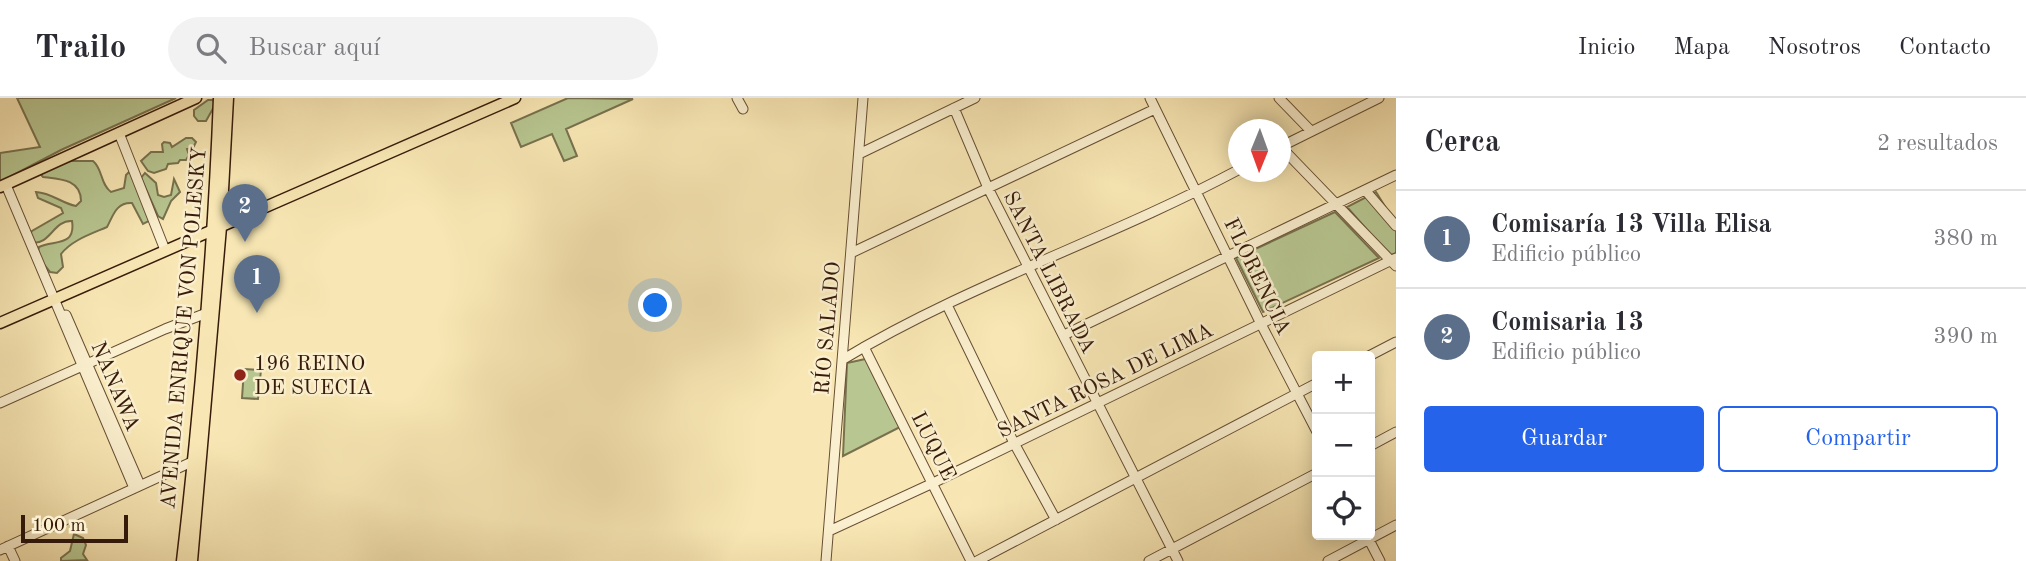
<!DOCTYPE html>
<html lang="es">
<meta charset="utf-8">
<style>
body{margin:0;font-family:"Old Standard TT",serif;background:#f2f2f3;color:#2b2b33}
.controls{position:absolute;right:21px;bottom:21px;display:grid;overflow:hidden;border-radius:7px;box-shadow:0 4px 18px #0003}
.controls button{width:63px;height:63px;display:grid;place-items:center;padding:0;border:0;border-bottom:2px solid #e1e1e2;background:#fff;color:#2b2b33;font:35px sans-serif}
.compass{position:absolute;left:1228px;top:21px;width:63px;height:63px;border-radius:50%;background:#fff;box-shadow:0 4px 18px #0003;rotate:181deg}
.scale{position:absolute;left:21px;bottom:18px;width:107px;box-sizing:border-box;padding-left:7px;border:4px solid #371b0a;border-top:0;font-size:19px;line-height:24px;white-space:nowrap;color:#371b0a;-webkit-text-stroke:5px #faefce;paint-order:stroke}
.you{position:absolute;left:656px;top:208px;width:24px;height:24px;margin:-18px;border:5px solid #fff;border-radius:50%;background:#1a73e8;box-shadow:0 0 0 10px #1a73e833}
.badge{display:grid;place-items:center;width:46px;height:46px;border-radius:50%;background:#2563eb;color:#fff;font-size:23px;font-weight:700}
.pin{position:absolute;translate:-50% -58px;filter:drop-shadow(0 2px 4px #0008)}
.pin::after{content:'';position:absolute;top:37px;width:24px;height:21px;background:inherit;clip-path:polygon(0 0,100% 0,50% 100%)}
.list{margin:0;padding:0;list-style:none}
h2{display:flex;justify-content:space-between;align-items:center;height:91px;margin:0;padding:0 28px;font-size:30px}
h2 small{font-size:23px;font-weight:400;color:#7c7c81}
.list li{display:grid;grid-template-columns:46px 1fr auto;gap:21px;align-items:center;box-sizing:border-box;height:98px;padding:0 28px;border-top:2px solid #e1e1e2}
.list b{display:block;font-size:26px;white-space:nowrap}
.list p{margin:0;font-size:23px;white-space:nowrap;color:#7c7c81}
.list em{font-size:23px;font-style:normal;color:#7c7c81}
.actions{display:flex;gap:14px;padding:21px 28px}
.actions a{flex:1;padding:16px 0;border:2px solid #2563eb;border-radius:7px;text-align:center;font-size:24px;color:#2563eb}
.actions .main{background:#2563eb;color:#fff}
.icon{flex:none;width:38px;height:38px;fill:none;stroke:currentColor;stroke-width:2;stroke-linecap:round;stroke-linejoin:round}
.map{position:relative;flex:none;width:1396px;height:463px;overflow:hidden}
header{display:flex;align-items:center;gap:42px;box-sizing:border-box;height:98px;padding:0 35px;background:#fff;border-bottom:2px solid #e1e1e2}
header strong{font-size:33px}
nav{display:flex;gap:38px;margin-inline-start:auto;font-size:24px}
.search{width:490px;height:63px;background:#f2f2f3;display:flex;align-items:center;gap:18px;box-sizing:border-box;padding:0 24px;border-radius:38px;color:#7c7c81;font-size:26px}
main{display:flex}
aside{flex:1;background:#fff}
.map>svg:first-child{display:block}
</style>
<header>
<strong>Trailo</strong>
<div class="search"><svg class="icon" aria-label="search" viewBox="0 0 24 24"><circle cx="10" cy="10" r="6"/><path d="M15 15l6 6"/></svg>Buscar aquí</div>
<nav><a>Inicio</a><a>Mapa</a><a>Nosotros</a><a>Contacto</a></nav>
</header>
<main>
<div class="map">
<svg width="1396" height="463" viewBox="0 0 1396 463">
<rect width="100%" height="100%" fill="#f8e7b4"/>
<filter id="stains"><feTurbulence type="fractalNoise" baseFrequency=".00286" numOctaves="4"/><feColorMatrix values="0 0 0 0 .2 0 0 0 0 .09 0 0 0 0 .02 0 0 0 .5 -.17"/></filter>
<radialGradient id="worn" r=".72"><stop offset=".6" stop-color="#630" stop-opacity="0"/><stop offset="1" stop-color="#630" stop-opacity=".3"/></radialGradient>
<path fill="#b8c791" stroke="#78714e" stroke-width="2" d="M 17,0 L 176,0 L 61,52 L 0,84 L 0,55 L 40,49 Z
M 568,0 L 633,1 L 566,31 L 577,58 L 564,63 L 552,36 L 521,49 L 511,25 Z
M 208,2 L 213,2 L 215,7 L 206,23 L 198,23 L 194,18 L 194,12 Z
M 186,40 L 192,40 L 196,44 L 193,50 L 187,51 L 189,57 L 186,62 L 180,62 L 178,65 L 168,66 L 166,71 L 154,75 L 148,73 L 141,63 L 151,54 L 163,54 L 162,46 L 164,44 L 170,45 L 172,49 Z
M 71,63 L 93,63 C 103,71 100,86 111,94 L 124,90 L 126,77 L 130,73 L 149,108 L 149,123 L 143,126 L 132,105 C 116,104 113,118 107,129 C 91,136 72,142 61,156 L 63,169 L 57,175 L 50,174 L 37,158 L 39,149 C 54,142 76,149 72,123 C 53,122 51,147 31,145 L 28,139 L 32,133 L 63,115 L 61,110 L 38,100 L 36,94 C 52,95 61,105 76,108 L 81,103 C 81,81 59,81 43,79 L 37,72 Z
M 145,75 L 156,85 L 158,97 L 164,99 L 171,97 L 174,81 L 180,94 L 171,103 L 163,121 L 158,118 L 141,80 Z
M 1376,94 L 1396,126 L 1396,155 L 1390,158 L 1347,109 Z
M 1335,114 L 1379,160 L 1263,214 L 1236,160 Z
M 870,260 L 904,327 L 843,358 L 847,265 Z
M 244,271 L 261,272 L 258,301 L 242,300 Z
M 74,436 L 83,440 L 86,447 L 83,456 L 87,462 L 61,463 L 61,460 L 70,453 Z"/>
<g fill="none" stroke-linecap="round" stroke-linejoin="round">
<g stroke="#674e34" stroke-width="11">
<path id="minor" d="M 737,0 L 743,11
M 1150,0 L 1261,226 L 1317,334
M 1279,0 L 1311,33
M 954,10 L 988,90 L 1178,463
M 119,35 L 165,152
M 1280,49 L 1379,0
M 1281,49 L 1396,168
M 859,56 L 975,0
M 6,87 L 134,390
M 1365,92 L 1396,128
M 851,155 L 1155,11
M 947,207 L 1014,345 L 1056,422
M 66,217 L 140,387
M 1064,237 L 1396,77
M 864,249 L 971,463
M 1369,258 L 1396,244
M 842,262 C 968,186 1109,141 1238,72
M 0,305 L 165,231 L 212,213
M 1370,348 L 1396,334
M 829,433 L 933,385 L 1396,160
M 1367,438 L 1380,463
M 8,448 L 15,463
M 0,452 L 196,362
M 826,463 L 863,0
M 977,463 L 1317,285
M 1149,463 L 1317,375
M 1328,463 L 1396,427"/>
</g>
<g stroke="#371b0a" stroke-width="13">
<path id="major" d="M 0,89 L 196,0
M 0,225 L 515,0
M 182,463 C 200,309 213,155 219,0
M 192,463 L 221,129 L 228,0"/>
</g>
<use href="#minor" stroke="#faefce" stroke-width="9"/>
<use href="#major" stroke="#f8e7b4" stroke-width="10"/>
</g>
<circle fill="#8f2418" stroke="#faefce" stroke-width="2.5" cx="240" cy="277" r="7"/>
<g text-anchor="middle" stroke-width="5" stroke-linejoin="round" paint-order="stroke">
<g font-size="21" fill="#371b0a" stroke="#faefce">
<text transform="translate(1050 174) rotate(63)" y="7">SANTA LIBRADA</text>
<text transform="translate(1258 178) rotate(64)" y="7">FLORENCIA</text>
<text transform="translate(183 230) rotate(-85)" y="7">AVENIDA ENRIQUE VON POLESKY</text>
<text transform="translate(827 230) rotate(-85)" y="7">RÍO SALADO</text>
<text transform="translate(1105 282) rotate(-26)" y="7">SANTA ROSA DE LIMA</text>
<text transform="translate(116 288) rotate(67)" y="7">NANAWA</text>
<text transform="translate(934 348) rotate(63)" y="7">LUQUE</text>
</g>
<g font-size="21" fill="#371b0a" stroke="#faefce" text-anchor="start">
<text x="254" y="272">196 REINO<tspan x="254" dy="24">DE SUECIA</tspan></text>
</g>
</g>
<rect width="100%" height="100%" filter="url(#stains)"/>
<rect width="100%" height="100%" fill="url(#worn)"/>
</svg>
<div class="controls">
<button>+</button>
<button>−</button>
<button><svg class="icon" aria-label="locate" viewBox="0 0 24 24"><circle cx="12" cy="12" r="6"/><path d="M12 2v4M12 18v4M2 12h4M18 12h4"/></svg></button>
</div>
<svg class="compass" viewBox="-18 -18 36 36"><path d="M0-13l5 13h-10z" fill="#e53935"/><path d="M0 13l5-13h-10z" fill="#7c7c81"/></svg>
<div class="scale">100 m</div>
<div class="you"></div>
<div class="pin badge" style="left:257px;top:215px;background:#5c6f8a">1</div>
<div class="pin badge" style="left:245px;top:144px;background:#5c6f8a">2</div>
</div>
<aside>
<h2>Cerca<small>2 resultados</small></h2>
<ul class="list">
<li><span class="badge" style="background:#5c6f8a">1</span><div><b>Comisaría 13 Villa Elisa</b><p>Edificio público</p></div><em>380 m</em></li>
<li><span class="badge" style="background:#5c6f8a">2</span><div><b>Comisaria 13</b><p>Edificio público</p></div><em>390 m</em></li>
</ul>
<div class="actions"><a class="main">Guardar</a><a>Compartir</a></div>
</aside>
</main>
